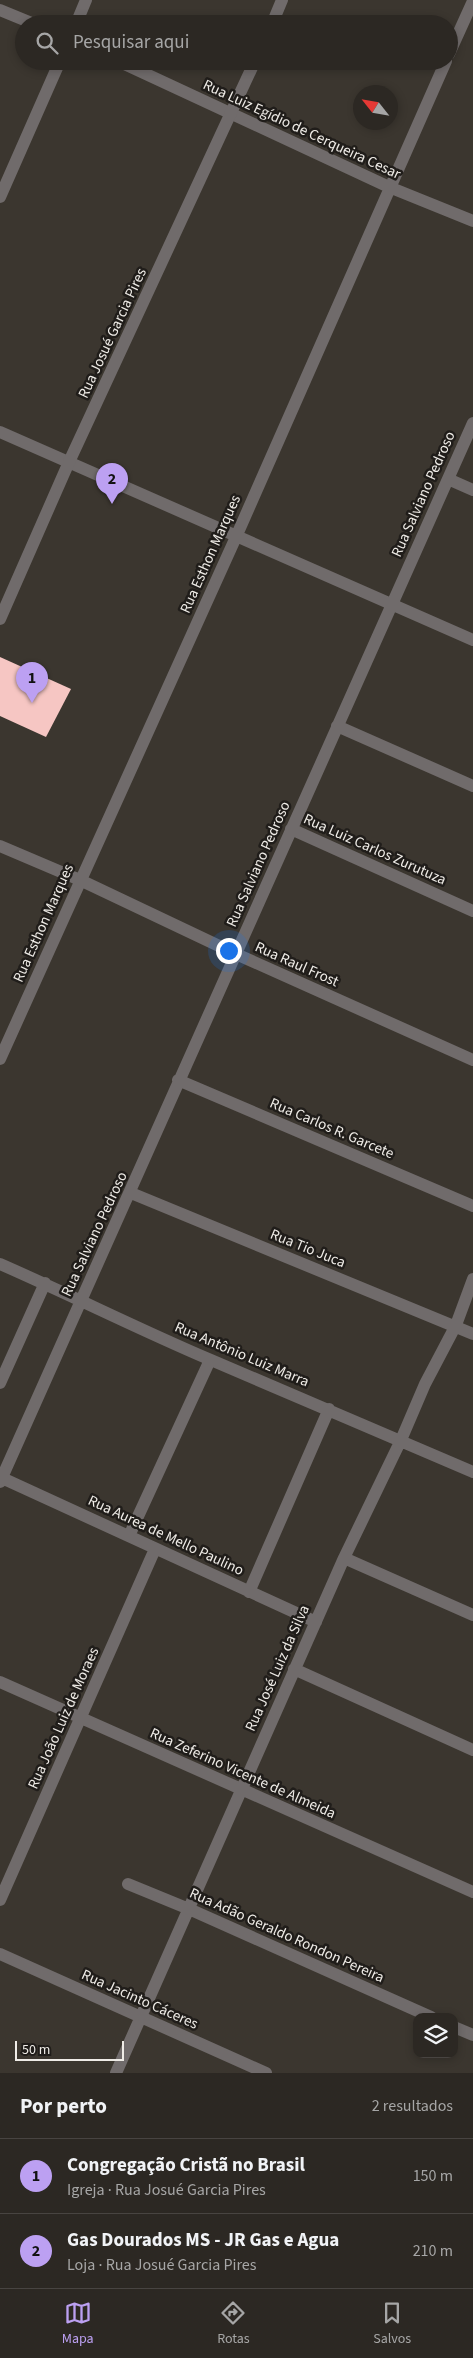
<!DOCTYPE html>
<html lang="pt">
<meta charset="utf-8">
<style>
body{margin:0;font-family:"Source Sans 3",sans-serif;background:#34302b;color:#f1f3f6}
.controls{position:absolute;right:15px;bottom:15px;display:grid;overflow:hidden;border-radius:10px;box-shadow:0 2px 8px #0003}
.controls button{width:45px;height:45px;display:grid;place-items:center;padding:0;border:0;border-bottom:1px solid #484441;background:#2c2823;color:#f1f3f6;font:25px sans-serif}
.compass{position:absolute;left:353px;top:85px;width:45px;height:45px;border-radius:50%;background:#2c2823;box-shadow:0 2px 8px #0003;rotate:301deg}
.scale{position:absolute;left:15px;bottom:12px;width:109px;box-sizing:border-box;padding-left:5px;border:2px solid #efece7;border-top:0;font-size:14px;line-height:18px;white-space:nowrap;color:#efece7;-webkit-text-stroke:4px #201d1a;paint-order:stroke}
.you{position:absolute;left:228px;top:950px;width:18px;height:18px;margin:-12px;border:4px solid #fff;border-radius:50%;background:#1a73e8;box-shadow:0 0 0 8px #1a73e833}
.badge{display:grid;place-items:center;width:32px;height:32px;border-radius:50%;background:#bca0f2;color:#111;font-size:16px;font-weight:700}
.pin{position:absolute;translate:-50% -41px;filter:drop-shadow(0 1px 2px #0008)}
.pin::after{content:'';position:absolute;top:26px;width:18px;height:15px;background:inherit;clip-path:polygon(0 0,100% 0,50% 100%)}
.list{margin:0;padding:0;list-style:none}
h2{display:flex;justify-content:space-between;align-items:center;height:65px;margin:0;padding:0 20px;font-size:21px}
h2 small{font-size:16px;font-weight:400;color:#a6a6a6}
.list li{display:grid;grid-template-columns:32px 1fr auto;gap:15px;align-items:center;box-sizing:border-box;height:75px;padding:0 20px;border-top:1px solid #484441}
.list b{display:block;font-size:19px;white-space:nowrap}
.list p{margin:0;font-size:16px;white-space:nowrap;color:#a6a6a6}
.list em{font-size:16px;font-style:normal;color:#a6a6a6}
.icon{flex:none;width:28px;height:28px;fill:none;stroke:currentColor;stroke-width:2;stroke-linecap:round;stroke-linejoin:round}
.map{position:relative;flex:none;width:473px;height:2073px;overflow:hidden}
.search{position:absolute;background:#2c2823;box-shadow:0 2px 8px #0003;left:15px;right:15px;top:15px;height:55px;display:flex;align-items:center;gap:12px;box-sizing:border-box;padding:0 18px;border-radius:28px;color:#a6a6a6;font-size:19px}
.sheet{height:215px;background:#2c2823}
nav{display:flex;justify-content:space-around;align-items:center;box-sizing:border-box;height:70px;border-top:1px solid #484441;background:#2c2823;font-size:14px;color:#a6a6a6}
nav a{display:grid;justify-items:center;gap:2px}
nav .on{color:#bca0f2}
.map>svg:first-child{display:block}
</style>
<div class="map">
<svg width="473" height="2073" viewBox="0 0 473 2073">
<rect width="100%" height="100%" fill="#3b362f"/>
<path fill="#f6c6c3" d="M 0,657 L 71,689 L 46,737 L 0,716 Z"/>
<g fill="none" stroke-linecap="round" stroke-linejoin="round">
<path stroke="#706b6b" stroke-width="12" d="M 0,10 L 34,24
M 76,24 L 86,0
M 449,54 L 473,1
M 118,61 L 389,187 L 473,221
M 0,197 L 60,61
M 0,432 L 473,640
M 448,479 L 473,490
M 337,726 L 473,786
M 291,829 L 473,911
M 0,846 L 80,880 L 236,954 L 473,1060
M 0,1059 L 236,537 L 446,61
M 178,1080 L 473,1206
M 131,1193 L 473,1334
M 0,1264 C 71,1295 140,1330 211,1360 C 298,1398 386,1434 473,1472
M 0,1383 L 45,1283
M 2,1478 L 316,1622
M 0,1482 L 473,423
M 129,1536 L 210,1360
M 344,1558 L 473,1615
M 249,1592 L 329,1409
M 294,1669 L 473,1750
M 0,1682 L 473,1892
M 128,1884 L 189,1909 L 431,2017
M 0,1900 L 155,1549
M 0,1954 L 266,2073
M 454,2027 L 473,2035
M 116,2073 L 344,1558 L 401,1440 L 425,1384 L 456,1325 L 473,1279"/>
<path stroke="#706b6b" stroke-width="12" d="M 272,24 L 282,0
M 0,619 L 69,462 L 255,61"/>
</g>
<g text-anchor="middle" stroke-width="5" stroke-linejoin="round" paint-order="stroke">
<g font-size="15" fill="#efece7" stroke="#201d1a">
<text transform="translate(302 129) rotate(25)" y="5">Rua Luiz Egídio de Cerqueira Cesar</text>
<text transform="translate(112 333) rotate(-65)" y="5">Rua Josué Garcia Pires</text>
<text transform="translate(423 494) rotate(-66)" y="5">Rua Salviano Pedroso</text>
<text transform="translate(210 554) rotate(-66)" y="5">Rua Esthon Marques</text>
<text transform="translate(375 849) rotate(24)" y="5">Rua Luiz Carlos Zurutuza</text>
<text transform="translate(258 864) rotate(-66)" y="5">Rua Salviano Pedroso</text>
<text transform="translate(43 923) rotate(-66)" y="5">Rua Esthon Marques</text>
<text transform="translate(297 964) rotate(24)" y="5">Rua Raul Frost</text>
<text transform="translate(332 1128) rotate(23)" y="5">Rua Carlos R. Garcete</text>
<text transform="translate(94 1234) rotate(-65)" y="5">Rua Salviano Pedroso</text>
<text transform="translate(308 1248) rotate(22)" y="5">Rua Tio Juca</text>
<text transform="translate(242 1354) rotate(23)" y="5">Rua Antônio Luiz Marra</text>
<text transform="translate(166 1535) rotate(25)" y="5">Rua Aurea de Mello Paulino</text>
<text transform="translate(277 1668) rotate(-66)" y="5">Rua José Luiz da Silva</text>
<text transform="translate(63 1718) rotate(-66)" y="5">Rua João Luiz de Moraes</text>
<text transform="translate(243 1773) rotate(24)" y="5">Rua Zeferino Vicente de Almeida</text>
<text transform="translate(287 1935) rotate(24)" y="5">Rua Adão Geraldo Rondon Pereira</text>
<text transform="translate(140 1999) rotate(24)" y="5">Rua Jacinto Cáceres</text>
</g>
</g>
</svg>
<div class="controls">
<button><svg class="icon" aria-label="layers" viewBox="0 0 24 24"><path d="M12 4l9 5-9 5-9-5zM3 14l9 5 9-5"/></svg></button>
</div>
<svg class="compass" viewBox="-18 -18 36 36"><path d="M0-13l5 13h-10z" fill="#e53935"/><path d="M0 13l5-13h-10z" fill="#a6a6a6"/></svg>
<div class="scale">50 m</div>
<div class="you"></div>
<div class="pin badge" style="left:32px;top:703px">1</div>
<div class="pin badge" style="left:112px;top:504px">2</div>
<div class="search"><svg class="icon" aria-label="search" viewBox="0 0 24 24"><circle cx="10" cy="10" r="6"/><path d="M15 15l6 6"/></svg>Pesquisar aqui</div>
</div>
<section class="sheet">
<h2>Por perto<small>2 resultados</small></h2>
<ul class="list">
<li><span class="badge">1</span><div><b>Congregação Cristã no Brasil</b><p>Igreja · Rua Josué Garcia Pires</p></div><em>150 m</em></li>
<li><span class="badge">2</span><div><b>Gas Dourados MS - JR Gas e Agua</b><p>Loja · Rua Josué Garcia Pires</p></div><em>210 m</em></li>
</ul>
</section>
<nav>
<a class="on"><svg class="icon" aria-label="map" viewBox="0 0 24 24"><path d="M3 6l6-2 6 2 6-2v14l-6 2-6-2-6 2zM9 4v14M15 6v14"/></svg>Mapa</a>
<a><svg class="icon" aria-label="directions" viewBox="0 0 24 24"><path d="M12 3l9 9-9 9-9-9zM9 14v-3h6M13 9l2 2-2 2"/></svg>Rotas</a>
<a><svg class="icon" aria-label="saved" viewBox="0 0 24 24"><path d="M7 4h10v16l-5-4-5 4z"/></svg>Salvos</a>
</nav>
